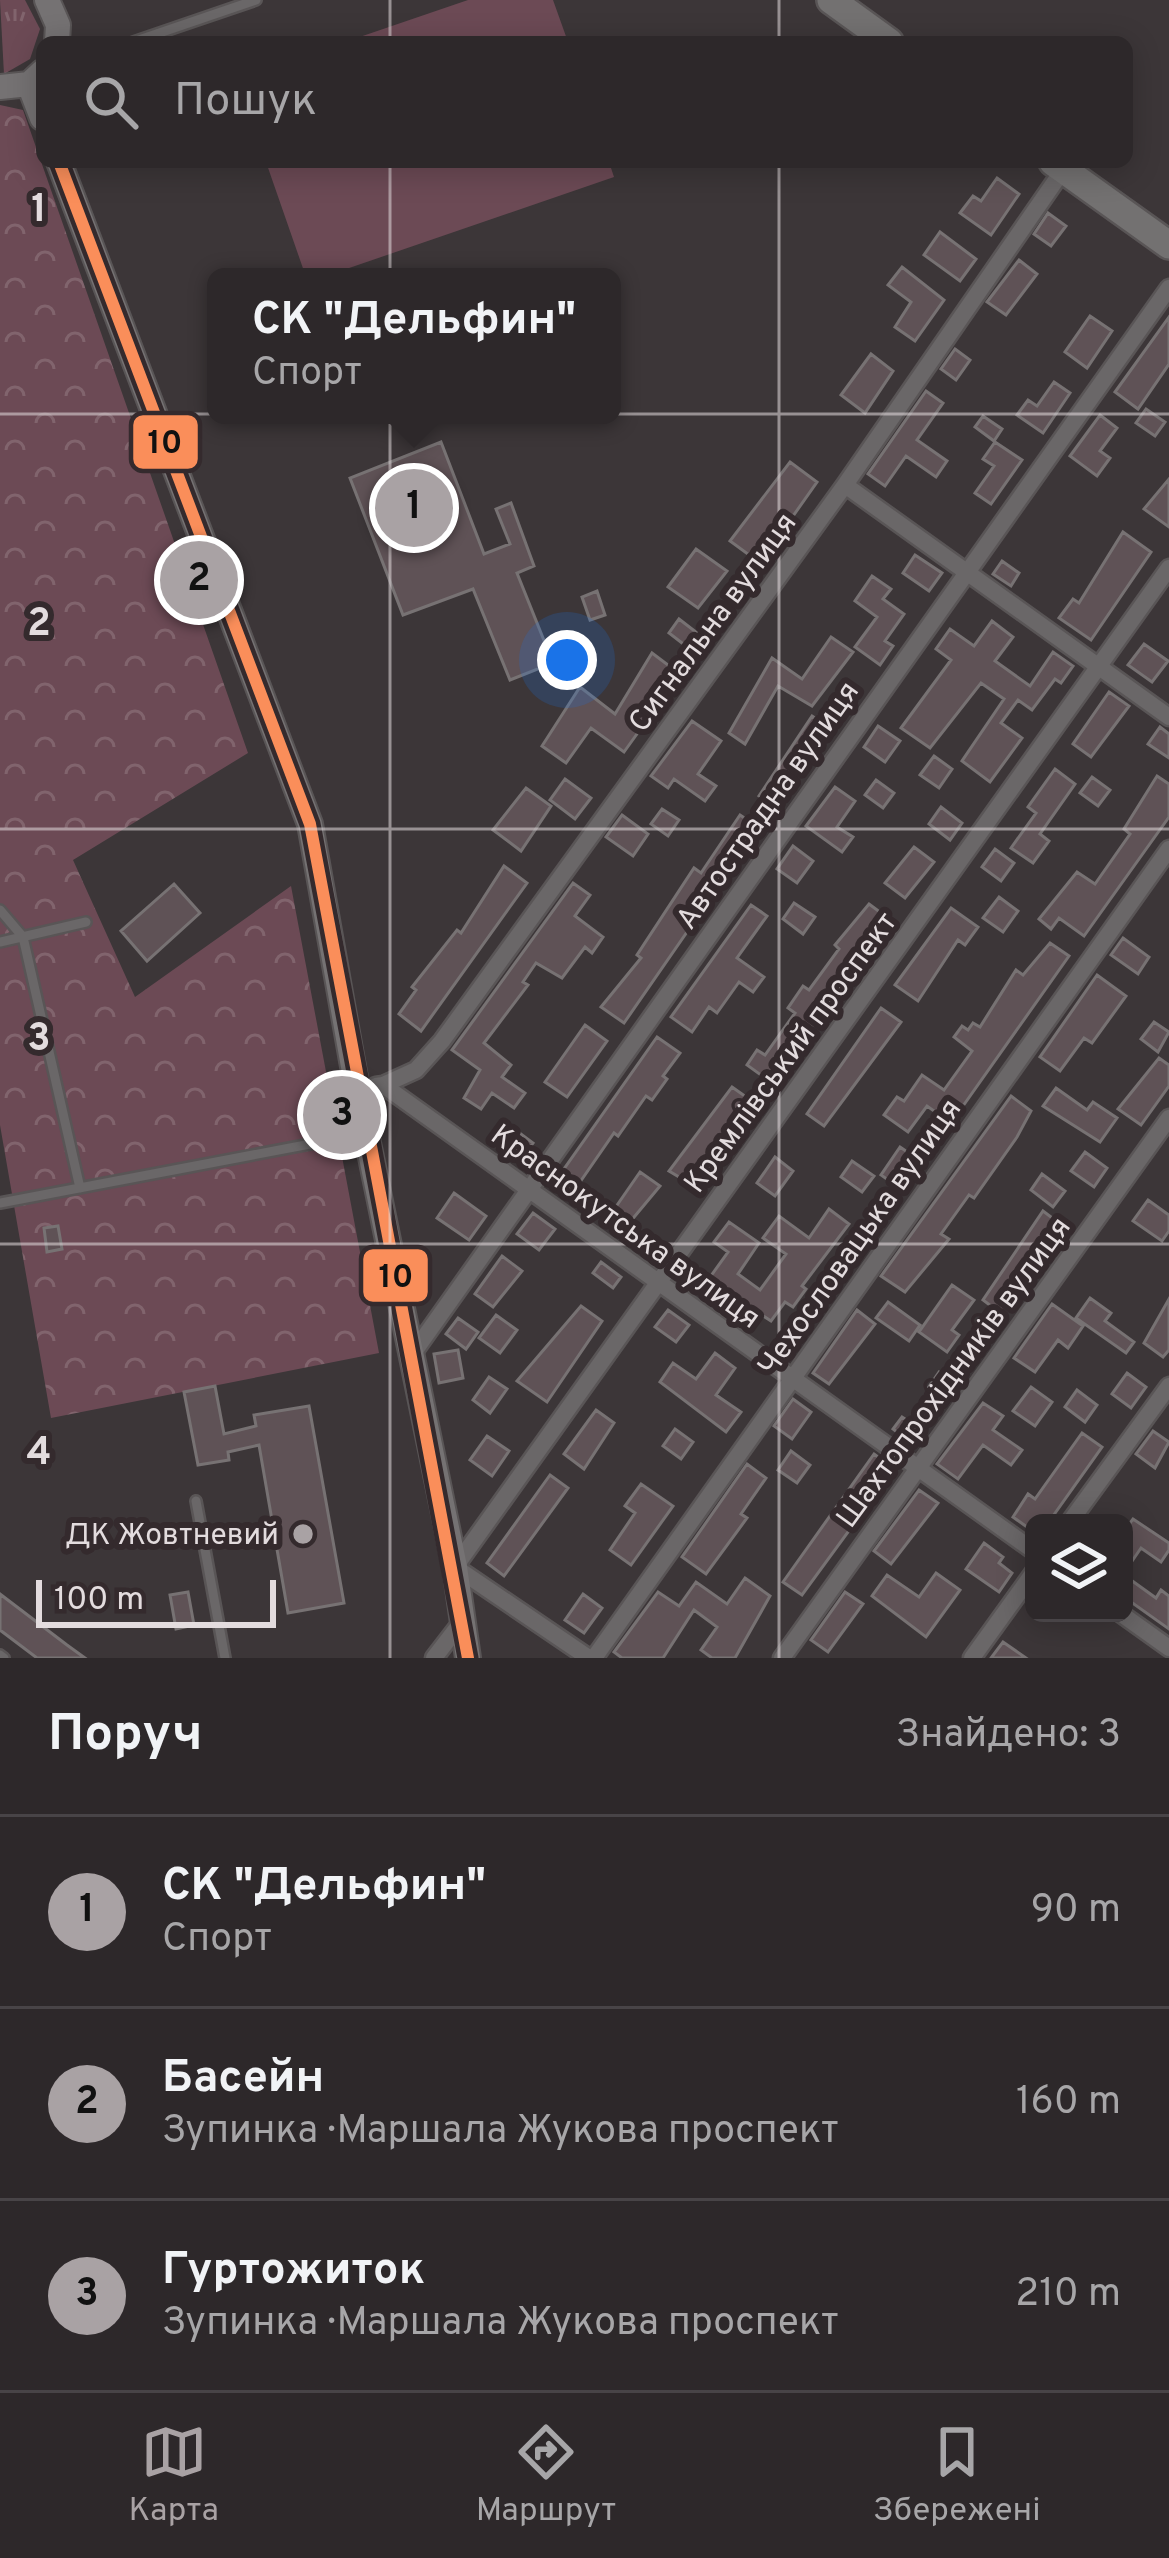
<!DOCTYPE html>
<html lang="uk">
<meta charset="utf-8">
<style>
body{margin:0;font-family:Overpass,sans-serif;background:#393436;color:#f1f3f6}
.controls{position:absolute;right:36px;bottom:36px;display:grid;overflow:hidden;border-radius:18px;box-shadow:0 6px 30px #0003}
.controls button{width:108px;height:108px;display:grid;place-items:center;padding:0;border:0;border-bottom:3px solid #484447;background:#2d282a;color:#f1f3f6;font:60px sans-serif}
.scale{position:absolute;left:36px;bottom:30px;width:240px;box-sizing:border-box;padding-left:12px;border:6px solid #e3dcde;border-top:0;font-size:33px;line-height:42px;white-space:nowrap;color:#e3dcde;-webkit-text-stroke:9px #342a2d;paint-order:stroke}
.you{position:absolute;left:567px;top:660px;width:42px;height:42px;margin:-30px;border:9px solid #fff;border-radius:50%;background:#1a73e8;box-shadow:0 0 0 18px #1a73e833}
.badge{display:grid;place-items:center;width:78px;height:78px;border-radius:50%;background:#a9a2a4;color:#111;font-size:39px;font-weight:700}
.pin{position:absolute;translate:-50% -50%;border:6px solid #fff;box-shadow:0 3px 12px #0006}
.popup{position:absolute;left:207px;top:268px;width:414px;height:156px;box-sizing:border-box;display:grid;place-content:center;border-radius:18px;background:#2d282a;filter:drop-shadow(0 3px 9px #0005);font-size:39px;white-space:nowrap;color:#a7a6a8}
.popup b{font-size:45px;color:#f1f3f6}
.popup::after{content:'';position:absolute;left:50%;top:100%;margin-left:-24px;border:24px solid transparent;border-top-color:#2d282a}
.list{margin:0;padding:0;list-style:none}
h2{display:flex;justify-content:space-between;align-items:center;height:156px;margin:0;padding:0 48px;font-size:51px}
h2 small{font-size:39px;font-weight:400;color:#a7a6a8}
.list li{display:grid;grid-template-columns:78px 1fr auto;gap:36px;align-items:center;box-sizing:border-box;height:192px;padding:0 48px;border-top:3px solid #484447}
.list b{display:block;font-size:45px;white-space:nowrap}
.list p{margin:0;font-size:39px;white-space:nowrap;color:#a7a6a8}
.list em{font-size:39px;font-style:normal;color:#a7a6a8}
.icon{flex:none;width:66px;height:66px;fill:none;stroke:currentColor;stroke-width:2;stroke-linecap:round;stroke-linejoin:round}
.map{position:relative;flex:none;width:1169px;height:1658px;overflow:hidden}
.search{position:absolute;background:#2d282a;box-shadow:0 6px 30px #0003;left:36px;right:36px;top:36px;height:132px;display:flex;align-items:center;gap:30px;box-sizing:border-box;padding:0 42px;border-radius:18px;color:#a7a6a8;font-size:45px}
.sheet{height:732px;background:#2d282a}
nav{display:flex;justify-content:space-around;align-items:center;box-sizing:border-box;height:168px;border-top:3px solid #484447;background:#2d282a;font-size:33px;color:#a7a6a8}
nav a{display:grid;justify-items:center;gap:6px}
nav .on{color:#a9a2a4}
.map>svg:first-child{display:block}
</style>
<div class="map">
<svg width="1169" height="1658" viewBox="0 0 1169 1658">
<defs>
<pattern id="grass-tufts" width="24" height="20" patternUnits="userSpaceOnUse" patternTransform="scale(3)"><rect width="24" height="20" fill="#6c4a55"/><path d="M3 7l-1-3M5 7V3M7 7l1-3M15 17l-1-3M17 17v-4M19 17l1-3" fill="none" stroke="#81646d"/></pattern>
<pattern id="forest-crowns" width="20" height="18" patternUnits="userSpaceOnUse" patternTransform="scale(3)"><rect width="20" height="18" fill="#6c4a55"/><path d="M2 6a3 3 0 1 1 6 0M12 15a3 3 0 1 1 6 0" fill="none" stroke="#81646d"/></pattern>
</defs>
<rect width="100%" height="100%" fill="#3c3638"/>
<path fill="url(#grass-tufts)" d="M 0,0 L 25,0 L 40,29 L 30,59 L 4,74 Z"/>
<path fill="url(#forest-crowns)" d="M 0,105 L 23,110 L 248,753 L 73,860 L 135,997 L 291,886 L 379,1353 L 51,1418 L 0,1125 Z"/>
<path fill="#6c4a55" d="M 468,0 L 553,0 L 568,42 L 345,42 Z
M 266,162 L 609,162 L 614,177 L 323,277 L 306,277 Z"/>
<path fill="#5f5256" stroke="#777273" stroke-width="3" d="M 997,178 L 1019,194 L 991,235 L 960,213 L 973,196 L 981,201 Z
M 1048,213 L 1066,226 L 1051,246 L 1034,234 Z
M 940,232 L 976,259 L 960,281 L 924,255 Z
M 1019,260 L 1037,274 L 1006,315 L 987,302 Z
M 902,267 L 944,300 L 915,341 L 895,327 L 911,302 L 888,285 Z
M 1090,316 L 1112,331 L 1087,368 L 1065,352 Z
M 1169,317 L 1169,364 L 1138,409 L 1115,392 Z
M 955,349 L 970,360 L 956,380 L 941,369 Z
M 871,354 L 893,371 L 865,413 L 841,395 Z
M 1054,382 L 1070,393 L 1043,433 L 1017,415 L 1028,400 L 1037,406 Z
M 926,391 L 943,403 L 917,440 L 947,461 L 936,477 L 906,456 L 885,486 L 868,474 Z
M 1146,409 L 1165,422 L 1155,436 L 1136,423 Z
M 1100,415 L 1117,428 L 1100,451 L 1110,458 L 1097,476 L 1070,456 Z
M 983,416 L 1002,429 L 994,441 L 975,427 Z
M 441,442 L 484,554 L 510,544 L 496,509 L 511,503 L 534,566 L 517,573 L 553,663 L 510,680 L 473,589 L 403,615 L 350,478 Z
M 995,442 L 1022,460 L 991,504 L 975,493 L 994,466 L 983,459 Z
M 790,462 L 817,482 L 760,563 L 730,541 Z
M 1169,479 L 1169,527 L 1144,509 Z
M 1123,532 L 1151,552 L 1091,640 L 1059,618 L 1073,599 L 1079,603 Z
M 696,549 L 727,571 L 698,608 L 668,587 Z
M 915,555 L 942,573 L 929,591 L 903,573 Z
M 1002,561 L 1019,573 L 1011,586 L 993,574 Z
M 872,576 L 891,589 L 883,599 L 904,614 L 885,641 L 893,646 L 880,665 L 855,647 L 877,617 L 855,601 Z
M 597,591 L 605,615 L 590,620 L 582,597 Z
M 679,619 L 705,639 L 695,653 L 669,633 Z
M 992,621 L 1013,637 L 995,661 L 1030,686 L 1053,652 L 1073,666 L 1061,683 L 1055,679 L 1032,710 L 1018,700 L 1001,723 L 1022,738 L 990,782 L 962,761 L 1004,699 L 981,683 L 930,748 L 901,728 L 951,660 L 936,649 L 950,629 L 974,646 Z
M 831,637 L 853,652 L 812,706 L 778,686 L 745,744 L 729,733 L 772,658 L 802,679 Z
M 1144,644 L 1168,661 L 1152,682 L 1128,665 Z
M 652,653 L 680,674 L 624,752 L 591,728 L 566,763 L 542,746 L 580,687 L 615,714 Z
M 1109,692 L 1129,706 L 1091,757 L 1073,744 Z
M 812,716 L 833,730 L 775,808 L 759,796 Z
M 692,721 L 721,741 L 698,774 L 716,786 L 705,801 L 674,779 L 668,788 L 651,776 Z
M 878,726 L 900,741 L 885,762 L 864,747 Z
M 1160,727 L 1169,734 L 1169,758 L 1148,744 Z
M 934,756 L 952,769 L 939,788 L 920,775 Z
M 1055,769 L 1075,784 L 1040,834 L 1049,841 L 1033,863 L 1011,848 L 1036,813 L 1028,807 Z
M 1157,776 L 1169,784 L 1169,817 L 1084,936 L 1059,918 L 1051,929 L 1039,919 L 1077,872 L 1095,884 L 1130,834 L 1124,829 Z
M 1092,777 L 1110,790 L 1098,806 L 1080,793 Z
M 565,779 L 591,798 L 575,819 L 550,800 Z
M 876,780 L 894,793 L 883,808 L 865,795 Z
M 835,787 L 855,801 L 837,827 L 853,837 L 842,852 L 806,826 Z
M 526,788 L 551,806 L 521,851 L 493,830 Z
M 941,807 L 962,823 L 950,840 L 929,824 Z
M 662,809 L 679,820 L 668,836 L 651,824 Z
M 622,815 L 648,834 L 633,856 L 606,837 Z
M 740,815 L 759,828 L 624,1023 L 601,1007 L 641,958 L 637,955 L 694,868 L 701,873 Z
M 793,846 L 813,861 L 797,883 L 777,869 Z
M 914,847 L 934,862 L 905,898 L 885,883 Z
M 995,849 L 1014,863 L 1001,881 L 982,867 Z
M 504,866 L 527,883 L 421,1031 L 399,1014 L 416,990 L 412,987 L 457,930 L 461,933 Z
M 573,883 L 590,895 L 575,916 L 603,937 L 592,953 L 585,947 L 562,978 L 536,963 L 523,982 L 528,985 L 484,1043 L 511,1065 L 502,1077 L 525,1093 L 514,1108 L 492,1093 L 481,1109 L 464,1098 L 480,1070 L 452,1050 Z
M 174,884 L 200,913 L 147,961 L 121,931 Z
M 999,897 L 1018,911 L 1003,932 L 983,918 Z
M 794,903 L 815,917 L 803,934 L 783,919 Z
M 869,904 L 888,918 L 772,1083 L 747,1065 L 757,1050 L 765,1055 L 795,1013 L 788,1008 L 803,986 L 809,990 L 839,949 L 835,945 Z
M 751,905 L 767,916 L 737,958 L 764,977 L 753,992 L 739,982 L 717,1013 L 709,1007 L 692,1032 L 671,1017 Z
M 951,908 L 978,927 L 965,945 L 958,940 L 918,1001 L 895,985 Z
M 1123,938 L 1149,957 L 1138,974 L 1111,955 Z
M 1050,943 L 1069,956 L 951,1123 L 927,1106 L 908,1132 L 884,1115 L 897,1097 L 904,1101 L 922,1075 L 944,1090 L 972,1051 L 954,1037 L 962,1026 L 968,1030 L 973,1023 L 980,1027 L 1016,970 L 1023,975 Z
M 1097,975 L 1126,996 L 1092,1043 L 1084,1038 L 1060,1071 L 1040,1057 Z
M 881,1008 L 901,1022 L 824,1126 L 807,1114 Z
M 1154,1022 L 1169,1032 L 1158,1052 L 1141,1039 Z
M 585,1025 L 607,1041 L 567,1097 L 545,1082 Z
M 657,1037 L 680,1053 L 663,1076 L 667,1079 L 652,1100 L 646,1096 L 618,1136 L 614,1133 L 569,1198 L 552,1186 Z
M 1159,1058 L 1169,1065 L 1169,1086 L 1141,1125 L 1118,1109 Z
M 732,1087 L 759,1106 L 701,1190 L 669,1171 Z
M 1056,1088 L 1087,1110 L 1093,1102 L 1117,1118 L 1100,1142 L 1043,1106 Z
M 1011,1096 L 1031,1111 L 1017,1137 L 974,1198 L 969,1195 L 941,1234 L 949,1239 L 905,1292 L 881,1276 Z
M 506,1123 L 533,1143 L 519,1162 L 492,1144 Z
M 900,1147 L 922,1162 L 902,1190 L 881,1175 Z
M 1085,1152 L 1107,1168 L 1094,1187 L 1071,1171 Z
M 775,1157 L 793,1171 L 775,1196 L 757,1183 Z
M 852,1161 L 874,1176 L 862,1192 L 841,1177 Z
M 640,1172 L 660,1186 L 630,1222 L 613,1211 Z
M 1042,1174 L 1065,1191 L 1053,1207 L 1031,1190 Z
M 454,1193 L 486,1216 L 469,1240 L 437,1218 Z
M 1148,1200 L 1169,1215 L 1169,1231 L 1162,1241 L 1133,1221 Z
M 829,1209 L 849,1224 L 802,1286 L 806,1289 L 793,1307 L 785,1302 L 771,1321 L 708,1280 L 728,1252 L 714,1242 L 729,1222 L 759,1243 L 738,1274 L 760,1290 L 786,1254 L 763,1238 L 779,1216 L 809,1238 Z
M 1043,1211 L 1063,1226 L 1003,1315 L 983,1300 Z
M 533,1213 L 555,1229 L 539,1250 L 517,1234 Z
M 58,1226 L 62,1249 L 47,1252 L 44,1228 Z
M 502,1256 L 522,1271 L 493,1307 L 475,1294 Z
M 601,1262 L 621,1277 L 613,1288 L 593,1273 Z
M 952,1285 L 974,1300 L 952,1330 L 959,1335 L 947,1352 L 919,1332 Z
M 1090,1298 L 1111,1313 L 1105,1321 L 1134,1342 L 1126,1353 L 1076,1318 Z
M 1169,1299 L 1169,1350 L 1163,1357 L 1144,1343 Z
M 888,1302 L 920,1325 L 909,1341 L 876,1318 Z
M 1052,1304 L 1083,1326 L 1068,1348 L 1058,1340 L 1035,1372 L 1014,1358 Z
M 581,1306 L 602,1321 L 547,1402 L 517,1381 Z
M 668,1310 L 689,1325 L 676,1342 L 655,1327 Z
M 857,1310 L 875,1324 L 829,1384 L 813,1373 Z
M 496,1315 L 517,1330 L 500,1353 L 479,1338 Z
M 458,1318 L 478,1332 L 466,1349 L 446,1334 Z
M 458,1350 L 463,1378 L 439,1383 L 434,1354 Z
M 715,1353 L 735,1368 L 716,1395 L 741,1412 L 726,1432 L 660,1382 L 673,1363 L 696,1379 Z
M 939,1372 L 956,1384 L 944,1399 L 928,1388 Z
M 1127,1373 L 1146,1387 L 1131,1408 L 1112,1394 Z
M 489,1377 L 507,1389 L 490,1413 L 473,1400 Z
M 215,1386 L 224,1434 L 256,1426 L 254,1415 L 309,1406 L 344,1603 L 288,1613 L 259,1445 L 228,1452 L 229,1460 L 198,1465 L 184,1392 Z
M 1031,1387 L 1052,1402 L 1035,1426 L 1013,1411 Z
M 1077,1390 L 1097,1405 L 1085,1422 L 1065,1407 Z
M 793,1399 L 811,1412 L 792,1439 L 774,1426 Z
M 983,1403 L 1003,1416 L 993,1430 L 1022,1450 L 1011,1465 L 983,1445 L 958,1479 L 937,1464 Z
M 596,1410 L 614,1423 L 584,1469 L 564,1454 Z
M 902,1417 L 922,1430 L 912,1444 L 893,1429 Z
M 675,1429 L 693,1442 L 681,1459 L 663,1446 Z
M 1153,1431 L 1169,1442 L 1155,1468 L 1136,1454 Z
M 1082,1433 L 1102,1447 L 1048,1523 L 1034,1523 L 1034,1532 L 1013,1517 L 1028,1494 L 1035,1499 Z
M 487,1436 L 509,1451 L 492,1476 L 470,1460 Z
M 791,1451 L 810,1465 L 797,1483 L 778,1470 Z
M 874,1454 L 894,1469 L 802,1595 L 783,1582 Z
M 747,1464 L 766,1478 L 741,1514 L 747,1518 L 706,1574 L 682,1557 Z
M 550,1475 L 568,1488 L 504,1576 L 487,1563 Z
M 641,1484 L 673,1506 L 631,1565 L 610,1550 L 635,1513 L 625,1506 Z
M 919,1490 L 938,1503 L 891,1564 L 874,1551 Z
M 1133,1519 L 1169,1543 L 1169,1550 L 1161,1562 L 1141,1548 L 1124,1573 L 1124,1531 Z
M 984,1543 L 1003,1557 L 999,1563 L 1012,1573 L 999,1592 L 966,1569 Z
M 936,1573 L 960,1590 L 926,1637 L 872,1596 L 887,1575 L 919,1597 Z
M 1124,1575 L 1156,1598 L 1161,1590 L 1169,1596 L 1169,1629 L 1124,1597 Z
M 745,1578 L 770,1596 L 735,1658 L 712,1658 L 701,1650 L 717,1627 L 694,1610 L 663,1658 L 622,1658 L 614,1652 L 658,1592 L 679,1606 L 696,1582 L 727,1604 Z
M 188,1592 L 194,1625 L 176,1629 L 170,1595 Z
M 845,1592 L 863,1604 L 828,1652 L 811,1640 Z
M 0,1594 L 67,1645 L 85,1658 L 37,1658 L 0,1630 Z
M 583,1594 L 602,1608 L 584,1633 L 565,1620 Z
M 1003,1642 L 1026,1658 L 991,1658 Z"/>
<g fill="none" stroke-linecap="round" stroke-linejoin="round">
<g stroke="#595556" stroke-width="14">
<path id="lane" d="M 133,42 L 256,0
M 0,910 L 23,937 L 80,1188
M 0,942 L 86,922
M 0,1203 L 363,1134
M 196,1501 L 225,1658
M 0,1655 L 4,1658"/>
</g>
<g stroke="#595556" stroke-width="21">
<path id="street" d="M 845,485 L 1169,717
M 383,1085 L 416,1070 L 442,1041 L 845,485 L 1063,170
M 376,1086 L 383,1085 L 1034,1551
M 411,1356 L 1169,288
M 1069,1523 L 1169,1386
M 1120,1613 L 1169,1648
M 434,1658 L 461,1623
M 589,1658 L 455,1567 L 1169,568
M 594,1658 L 1169,849
M 782,1658 L 1169,1118
M 972,1658 L 1034,1572"/>
</g>
<g stroke="#595556" stroke-width="28">
<path id="secondary" d="M 47,0 L 58,25 L 57,42
M 29,84 L 42,118
M 0,87 L 29,84 L 42,72
M 59,162 L 310,824 L 357,1089 L 455,1567 L 468,1658"/>
</g>
<g stroke="#595556" stroke-width="32">
<path id="primary" d="M 831,0 L 889,42
M 1053,162 L 1169,245"/>
</g>
<use href="#lane" stroke="#6a6768" stroke-width="9"/>
<use href="#street" stroke="#6a6768" stroke-width="16"/>
<use href="#secondary" stroke="#757273" stroke-width="24"/>
<use href="#primary" stroke="#737171" stroke-width="27"/>
<g stroke="#342a2d" stroke-width="21">
<path id="bus-1" d="M 59,162 L 310,824 L 468,1658"/>
</g>
<use href="#bus-1" stroke="#fa8e5a" stroke-width="12"/>
</g>
<path fill="none" stroke="#e3dcde" stroke-width="3" stroke-opacity="0.55" d="M 390,0 L 390,42M 779,0 L 779,42M 390,162 L 390,1658M 779,162 L 779,1658M 0,414 L 1169,414M 0,829 L 1169,829M 0,1244 L 1169,1244"/>
<circle fill="#a9a2a4" stroke="#342a2d" stroke-width="4.5" cx="303" cy="1534" r="12"/>
<g text-anchor="middle" stroke-width="12" stroke-linejoin="round" paint-order="stroke">
<g font-size="30" fill="#e3dcde" stroke="#342a2d">
<text transform="translate(712 622) rotate(-54)" y="10">Сигнальна вулиця</text>
<text transform="translate(767 805) rotate(-55)" y="10">Автострадна вулиця</text>
<text transform="translate(790 1052) rotate(-54)" y="10">Кремлівський проспект</text>
<text transform="translate(626 1226) rotate(36)" y="10">Краснокутська вулиця</text>
<text transform="translate(859 1237) rotate(-55)" y="10">Чехословацька вулиця</text>
<text transform="translate(953 1372) rotate(-54)" y="10">Шахтопрохідників вулиця</text>
</g>
<g font-size="30" fill="#e3dcde" stroke="#342a2d" text-anchor="end">
<text x="279" y="1544">ДК Жовтневий</text>
</g>
</g>
<g font-size="39" text-anchor="middle" font-weight="bold" fill="#e3dcde" stroke="#342a2d" stroke-width="12" stroke-linejoin="round" paint-order="stroke">
<text x="39" y="221">1</text>
<text x="39" y="635">2</text>
<text x="39" y="1050">3</text>
<text x="39" y="1464">4</text>
</g>
<g stroke="#342a2d" stroke-width="4.5">
<rect x="131" y="413" width="69" height="58" rx="12" fill="#fa8e5a"/>
<rect x="361" y="1247" width="69" height="57" rx="12" fill="#fa8e5a"/>
</g>
<g font-size="33" text-anchor="middle" font-weight="bold" fill="#111">
<text x="165" y="453">10</text>
<text x="396" y="1287">10</text>
</g>
</svg>
<div class="controls">
<button><svg class="icon" aria-label="layers" viewBox="0 0 24 24"><path d="M12 4l9 5-9 5-9-5zM3 14l9 5 9-5"/></svg></button>
</div>
<div class="scale">100 m</div>
<div class="you"></div>
<div class="pin badge" style="left:414px;top:508px">1</div>
<div class="popup"><b>СК &quot;Дельфин&quot;</b>Спорт</div>
<div class="pin badge" style="left:199px;top:580px">2</div>
<div class="pin badge" style="left:342px;top:1115px">3</div>
<div class="search"><svg class="icon" aria-label="search" viewBox="0 0 24 24"><circle cx="10" cy="10" r="6"/><path d="M15 15l6 6"/></svg>Пошук</div>
</div>
<section class="sheet">
<h2>Поруч<small>Знайдено: 3</small></h2>
<ul class="list">
<li><span class="badge">1</span><div><b>СК &quot;Дельфин&quot;</b><p>Спорт</p></div><em>90 m</em></li>
<li><span class="badge">2</span><div><b>Басейн</b><p>Зупинка · Маршала Жукова проспект</p></div><em>160 m</em></li>
<li><span class="badge">3</span><div><b>Гуртожиток</b><p>Зупинка · Маршала Жукова проспект</p></div><em>210 m</em></li>
</ul>
</section>
<nav>
<a class="on"><svg class="icon" aria-label="map" viewBox="0 0 24 24"><path d="M3 6l6-2 6 2 6-2v14l-6 2-6-2-6 2zM9 4v14M15 6v14"/></svg>Карта</a>
<a><svg class="icon" aria-label="directions" viewBox="0 0 24 24"><path d="M12 3l9 9-9 9-9-9zM9 14v-3h6M13 9l2 2-2 2"/></svg>Маршрут</a>
<a><svg class="icon" aria-label="saved" viewBox="0 0 24 24"><path d="M7 4h10v16l-5-4-5 4z"/></svg>Збережені</a>
</nav>
